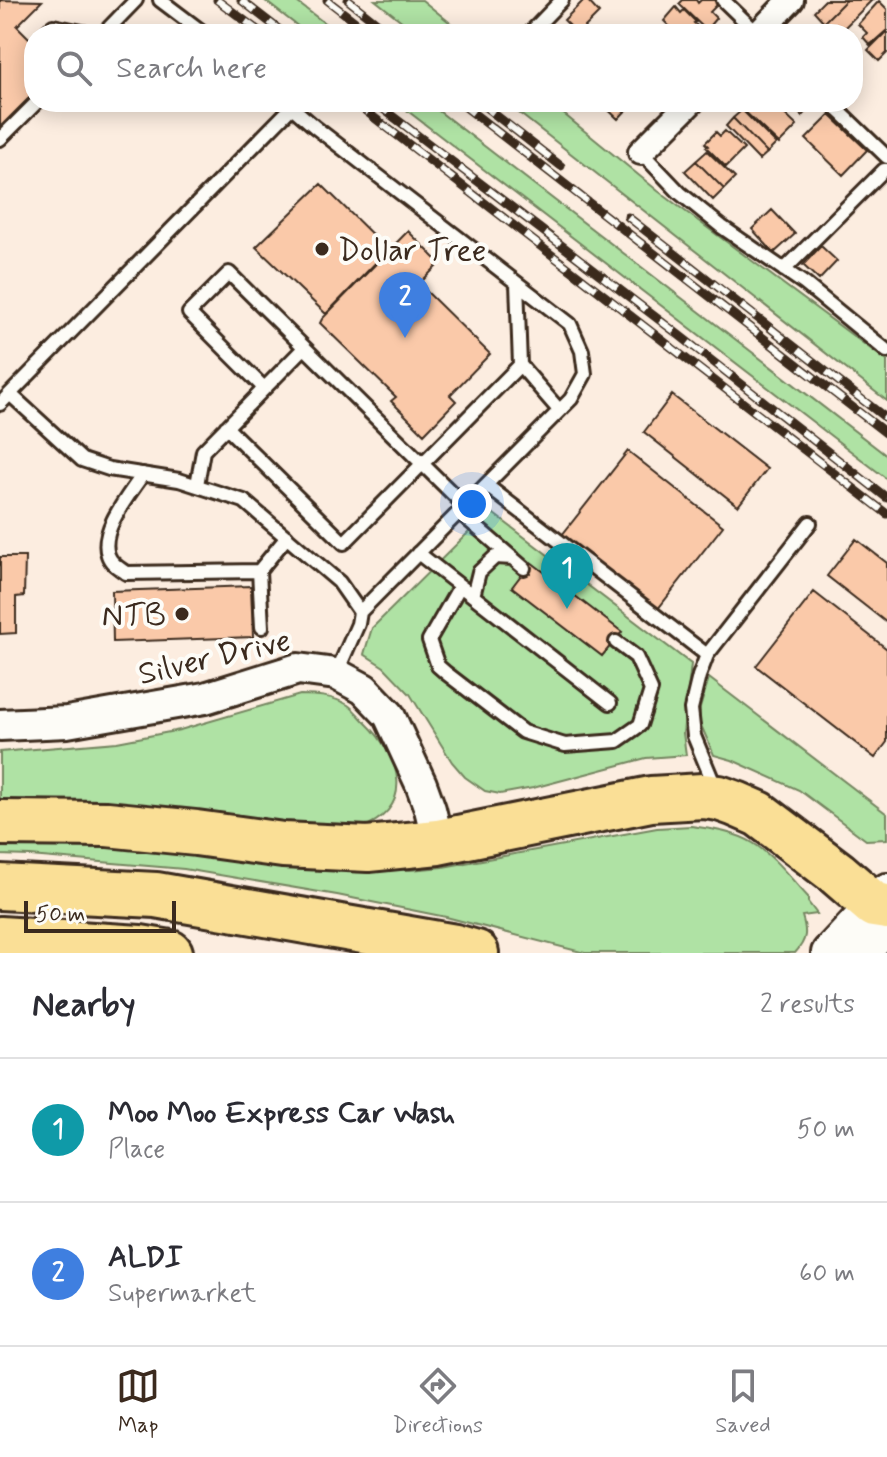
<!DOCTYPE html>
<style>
body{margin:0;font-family:Mynerve,sans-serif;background:#f7f7f7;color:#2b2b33}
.scale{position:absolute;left:24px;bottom:20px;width:152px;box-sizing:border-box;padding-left:8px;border:4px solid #3b2a1e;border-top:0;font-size:22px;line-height:28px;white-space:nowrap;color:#3b2a1e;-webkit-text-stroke:6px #fdfcf7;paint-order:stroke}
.you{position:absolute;left:472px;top:504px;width:28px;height:28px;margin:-20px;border:6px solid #fff;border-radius:50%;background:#1a73e8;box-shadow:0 0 0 12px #1a73e833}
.badge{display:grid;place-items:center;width:52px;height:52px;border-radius:50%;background:#3b2a1e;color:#fff;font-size:26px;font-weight:700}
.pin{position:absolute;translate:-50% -66px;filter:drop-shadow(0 2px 4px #0008)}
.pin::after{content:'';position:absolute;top:42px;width:28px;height:24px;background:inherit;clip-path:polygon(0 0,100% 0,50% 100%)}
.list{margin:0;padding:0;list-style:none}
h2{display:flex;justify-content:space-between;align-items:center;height:104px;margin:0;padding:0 32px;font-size:34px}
h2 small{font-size:26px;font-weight:400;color:#7c7c81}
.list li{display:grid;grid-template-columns:52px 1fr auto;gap:24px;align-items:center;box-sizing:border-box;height:144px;padding:0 32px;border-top:2px solid #e1e1e2}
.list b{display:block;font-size:30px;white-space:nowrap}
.list p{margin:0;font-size:26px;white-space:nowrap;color:#7c7c81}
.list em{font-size:26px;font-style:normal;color:#7c7c81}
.icon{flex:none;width:44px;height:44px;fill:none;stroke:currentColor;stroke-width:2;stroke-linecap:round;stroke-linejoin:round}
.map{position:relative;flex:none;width:887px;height:953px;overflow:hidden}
.search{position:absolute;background:#fff;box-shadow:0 4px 20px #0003;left:24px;right:24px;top:24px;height:88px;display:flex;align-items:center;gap:20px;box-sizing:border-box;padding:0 28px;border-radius:32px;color:#7c7c81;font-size:30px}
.sheet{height:392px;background:#fff}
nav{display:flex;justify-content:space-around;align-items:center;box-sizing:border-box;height:112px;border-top:2px solid #e1e1e2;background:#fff;font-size:22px;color:#7c7c81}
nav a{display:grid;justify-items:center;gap:4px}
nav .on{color:#3b2a1e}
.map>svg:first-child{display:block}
</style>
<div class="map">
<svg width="887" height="953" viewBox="0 0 887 953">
<rect width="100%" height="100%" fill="#fcede0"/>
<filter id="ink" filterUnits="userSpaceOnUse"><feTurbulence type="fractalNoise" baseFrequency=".0125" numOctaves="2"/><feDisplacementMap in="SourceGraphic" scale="16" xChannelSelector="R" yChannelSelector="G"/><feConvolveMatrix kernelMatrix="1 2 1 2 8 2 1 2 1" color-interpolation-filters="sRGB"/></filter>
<g filter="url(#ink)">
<path fill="#afe2a4" stroke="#758661" stroke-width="2" d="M 264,0 L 294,0 L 339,34 L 308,34 Z
M 375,0 L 422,0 L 464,34 L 418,34 Z
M 396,102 L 427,102 L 887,456 L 887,479 Z
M 505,102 L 549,102 L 658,191 L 887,361 L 887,401 Z
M 490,511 L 691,664 L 683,733 L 686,755 L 646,758 L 533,788 L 500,794 L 485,791 L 465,777 L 452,762 L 410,694 L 384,667 L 364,654 L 372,628 Z
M 709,678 L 887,814 L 887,839 L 866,840 L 799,790 L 732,760 L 714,755 L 700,723 L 700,708 Z
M 300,695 C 316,695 333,696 348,705 C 354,709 360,717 365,722 C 401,757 417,808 359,829 L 0,802 L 0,752 L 117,742 L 180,730 Z
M 691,826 C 712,829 735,832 753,843 C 774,856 791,879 808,897 L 808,902 L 817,914 L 802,916 C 807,932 807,940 795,953 L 585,953 L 446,917 L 337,895 L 184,869 L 30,856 L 0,855 L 0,827 L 332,864 L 410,870 L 443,867 L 657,828 Z"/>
<path fill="#fac9a9" stroke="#3b2a1e" stroke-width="2" d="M 0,0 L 42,1 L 17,26 L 34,43 L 34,93 L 0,127 Z
M 584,0 L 587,0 L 599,13 L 578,34 L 564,20 Z
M 683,0 L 696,0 L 698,3 L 701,0 L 714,0 L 718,4 L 710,12 L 716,18 L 706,30 L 679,4 Z
M 825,0 L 846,0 L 824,22 L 814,11 Z
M 846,0 L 872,0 L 841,31 L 839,30 L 836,34 L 824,22 Z
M 879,1 L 887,9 L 887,30 L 870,45 L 863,37 L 867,33 L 858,24 Z
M 676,7 L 681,13 L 684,10 L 696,22 L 694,23 L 704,32 L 702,34 L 670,34 L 665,29 L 669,26 L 664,21 Z
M 887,31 L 887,53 L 879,61 L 868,50 Z
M 600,102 L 634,102 L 618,119 Z
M 743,102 L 772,102 L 797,126 L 779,144 L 739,106 Z
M 781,102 L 813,102 L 813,103 L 802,116 L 796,110 L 793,113 Z
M 742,110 L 776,144 L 767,153 L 733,118 Z
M 830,115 L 867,150 L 843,175 L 806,139 Z
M 733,118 L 767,153 L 759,160 L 726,126 Z
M 725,131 L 744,149 L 726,167 L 706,147 L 708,146 L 705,143 L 716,132 L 720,136 Z
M 707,151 L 735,178 L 724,189 L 696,161 Z
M 696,161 L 724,189 L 713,200 L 685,171 Z
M 321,184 L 388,250 L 326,314 L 256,247 Z
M 772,210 L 795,234 L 774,253 L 752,229 Z
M 408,231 L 440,263 L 419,284 L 490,354 L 450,395 L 456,401 L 424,434 L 391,401 L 396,397 L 320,323 L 322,319 Z
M 821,246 L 837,261 L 819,280 L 803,265 Z
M 672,395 L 767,469 L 738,506 L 644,432 Z
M 628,451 L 723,526 L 657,610 L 562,535 Z
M 856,539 L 887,563 L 887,623 L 827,576 Z
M 0,557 L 25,557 L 24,596 L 16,597 L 16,633 L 0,634 Z
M 531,562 L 622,632 L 602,656 L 512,587 Z
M 251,586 L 253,637 L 113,642 L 112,591 Z
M 814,592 L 887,649 L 887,742 L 875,758 L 756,666 Z"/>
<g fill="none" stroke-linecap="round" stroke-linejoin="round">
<g stroke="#3b2a1e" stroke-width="18">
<path id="service" d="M 160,0 L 205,34
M 723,0 L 758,34
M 45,34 L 53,26 L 92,34
M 103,34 L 136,0
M 529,34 L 562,0
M 286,102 L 315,127 L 570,324 L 582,351 L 585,374 L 571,399 L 360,612
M 830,102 L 887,157
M 0,139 L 37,102
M 641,152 L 680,193 L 722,227 L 805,284 L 887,351
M 784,270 L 884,170 L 887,170
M 517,283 L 520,365 L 559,410
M 264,388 L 189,313 L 229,273 L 465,506
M 10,394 L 82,460 L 109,469 L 179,480 L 244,501 L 339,582 L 360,612 L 358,624 L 336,674
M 0,404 L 292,107
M 226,427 L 344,543 L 520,365
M 143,474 C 130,494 99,530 108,555 C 111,564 119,568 126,573 L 259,571 L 287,537
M 197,485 L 203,451 L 304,348
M 486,485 L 707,655 L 810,523
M 459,512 L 524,568
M 418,553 L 610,703
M 259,571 L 262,627
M 460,586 L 429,640 L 438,666 L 446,673 L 523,732 L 565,745 L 617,741 L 640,725 L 651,690 L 636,657 L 616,642
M 473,596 L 479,572 L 495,557 L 513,558
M 707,655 L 699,676 L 691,709 L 694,736 L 716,789"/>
</g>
<g stroke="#3b2a1e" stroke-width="30">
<path id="minor" d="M 758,34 L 791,0
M 641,152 L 691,102"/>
</g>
<g stroke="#3b2a1e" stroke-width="36">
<path id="tertiary" d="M 0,725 L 67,722 L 205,698 L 298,669 L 336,674 L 364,689 L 389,715 L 421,784 L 430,809 L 438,842"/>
</g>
<g stroke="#3b2a1e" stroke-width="40">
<path id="secondary" d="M 829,953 L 887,891
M 861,953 L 887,927"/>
</g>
<g stroke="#3b2a1e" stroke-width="50">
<path id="motorway" d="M 0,823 L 107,824 L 196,833 L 283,845 L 368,849 L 438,842 L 651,799 L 703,796 L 719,798 L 736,804 L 759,814 L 837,873 L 874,905 L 887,907
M 0,887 L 156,895 L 455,947 L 476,953
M 0,939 L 140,948 L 170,953"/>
</g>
<use href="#service" stroke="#fdfcf7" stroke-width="12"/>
<use href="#minor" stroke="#fdfcf7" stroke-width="24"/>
<use href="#tertiary" stroke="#fdfcf7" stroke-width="30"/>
<use href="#secondary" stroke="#fdfcf7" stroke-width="34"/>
<use href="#motorway" stroke="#fadf96" stroke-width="44"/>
<g stroke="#3b2a1e" stroke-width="9">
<path id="rail" d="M 217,0 L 263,34
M 241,0 L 285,34
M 327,0 L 371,34
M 348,0 L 391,34
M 354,102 L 887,514
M 374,102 L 679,335 L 887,498
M 459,102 L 887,434
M 479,102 L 561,166
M 628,217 L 887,419"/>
</g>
<use href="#rail" stroke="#fdfcf7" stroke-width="6" stroke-dasharray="18" stroke-linecap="butt"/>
</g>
</g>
<g fill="#3b2a1e" stroke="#fdfcf7" stroke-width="3">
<circle cx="322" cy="249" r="8"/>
<circle cx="182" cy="614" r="8"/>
</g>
<g text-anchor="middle" stroke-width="8" stroke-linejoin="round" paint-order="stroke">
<g font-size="32" fill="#3b2a1e" stroke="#fdfcf7" text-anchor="start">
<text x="338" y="260">Dollar Tree</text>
<text x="166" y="625" text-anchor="end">NTB</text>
</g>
<g font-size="32" fill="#3b2a1e" stroke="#fdfcf7">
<text transform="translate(214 656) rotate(-13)" y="11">Silver Drive</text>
</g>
</g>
</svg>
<div class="scale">50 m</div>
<div class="you"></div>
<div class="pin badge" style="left:567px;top:609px;background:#0f9aa8">1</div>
<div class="pin badge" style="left:405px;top:338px;background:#3f7fe0">2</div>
<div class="search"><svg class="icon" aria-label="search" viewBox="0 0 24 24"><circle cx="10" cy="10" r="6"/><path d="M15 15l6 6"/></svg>Search here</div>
</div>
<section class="sheet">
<h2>Nearby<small>2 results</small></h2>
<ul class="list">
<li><span class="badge" style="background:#0f9aa8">1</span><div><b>Moo Moo Express Car Wash</b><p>Place</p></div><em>50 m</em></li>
<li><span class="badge" style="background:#3f7fe0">2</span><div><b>ALDI</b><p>Supermarket</p></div><em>60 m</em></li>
</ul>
</section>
<nav>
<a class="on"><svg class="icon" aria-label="map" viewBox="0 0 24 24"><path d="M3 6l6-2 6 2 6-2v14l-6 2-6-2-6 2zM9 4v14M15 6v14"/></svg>Map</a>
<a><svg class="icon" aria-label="directions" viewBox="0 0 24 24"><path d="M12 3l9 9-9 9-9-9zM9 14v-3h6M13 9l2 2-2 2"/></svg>Directions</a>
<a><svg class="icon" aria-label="saved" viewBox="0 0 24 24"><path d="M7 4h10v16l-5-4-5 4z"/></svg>Saved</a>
</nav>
